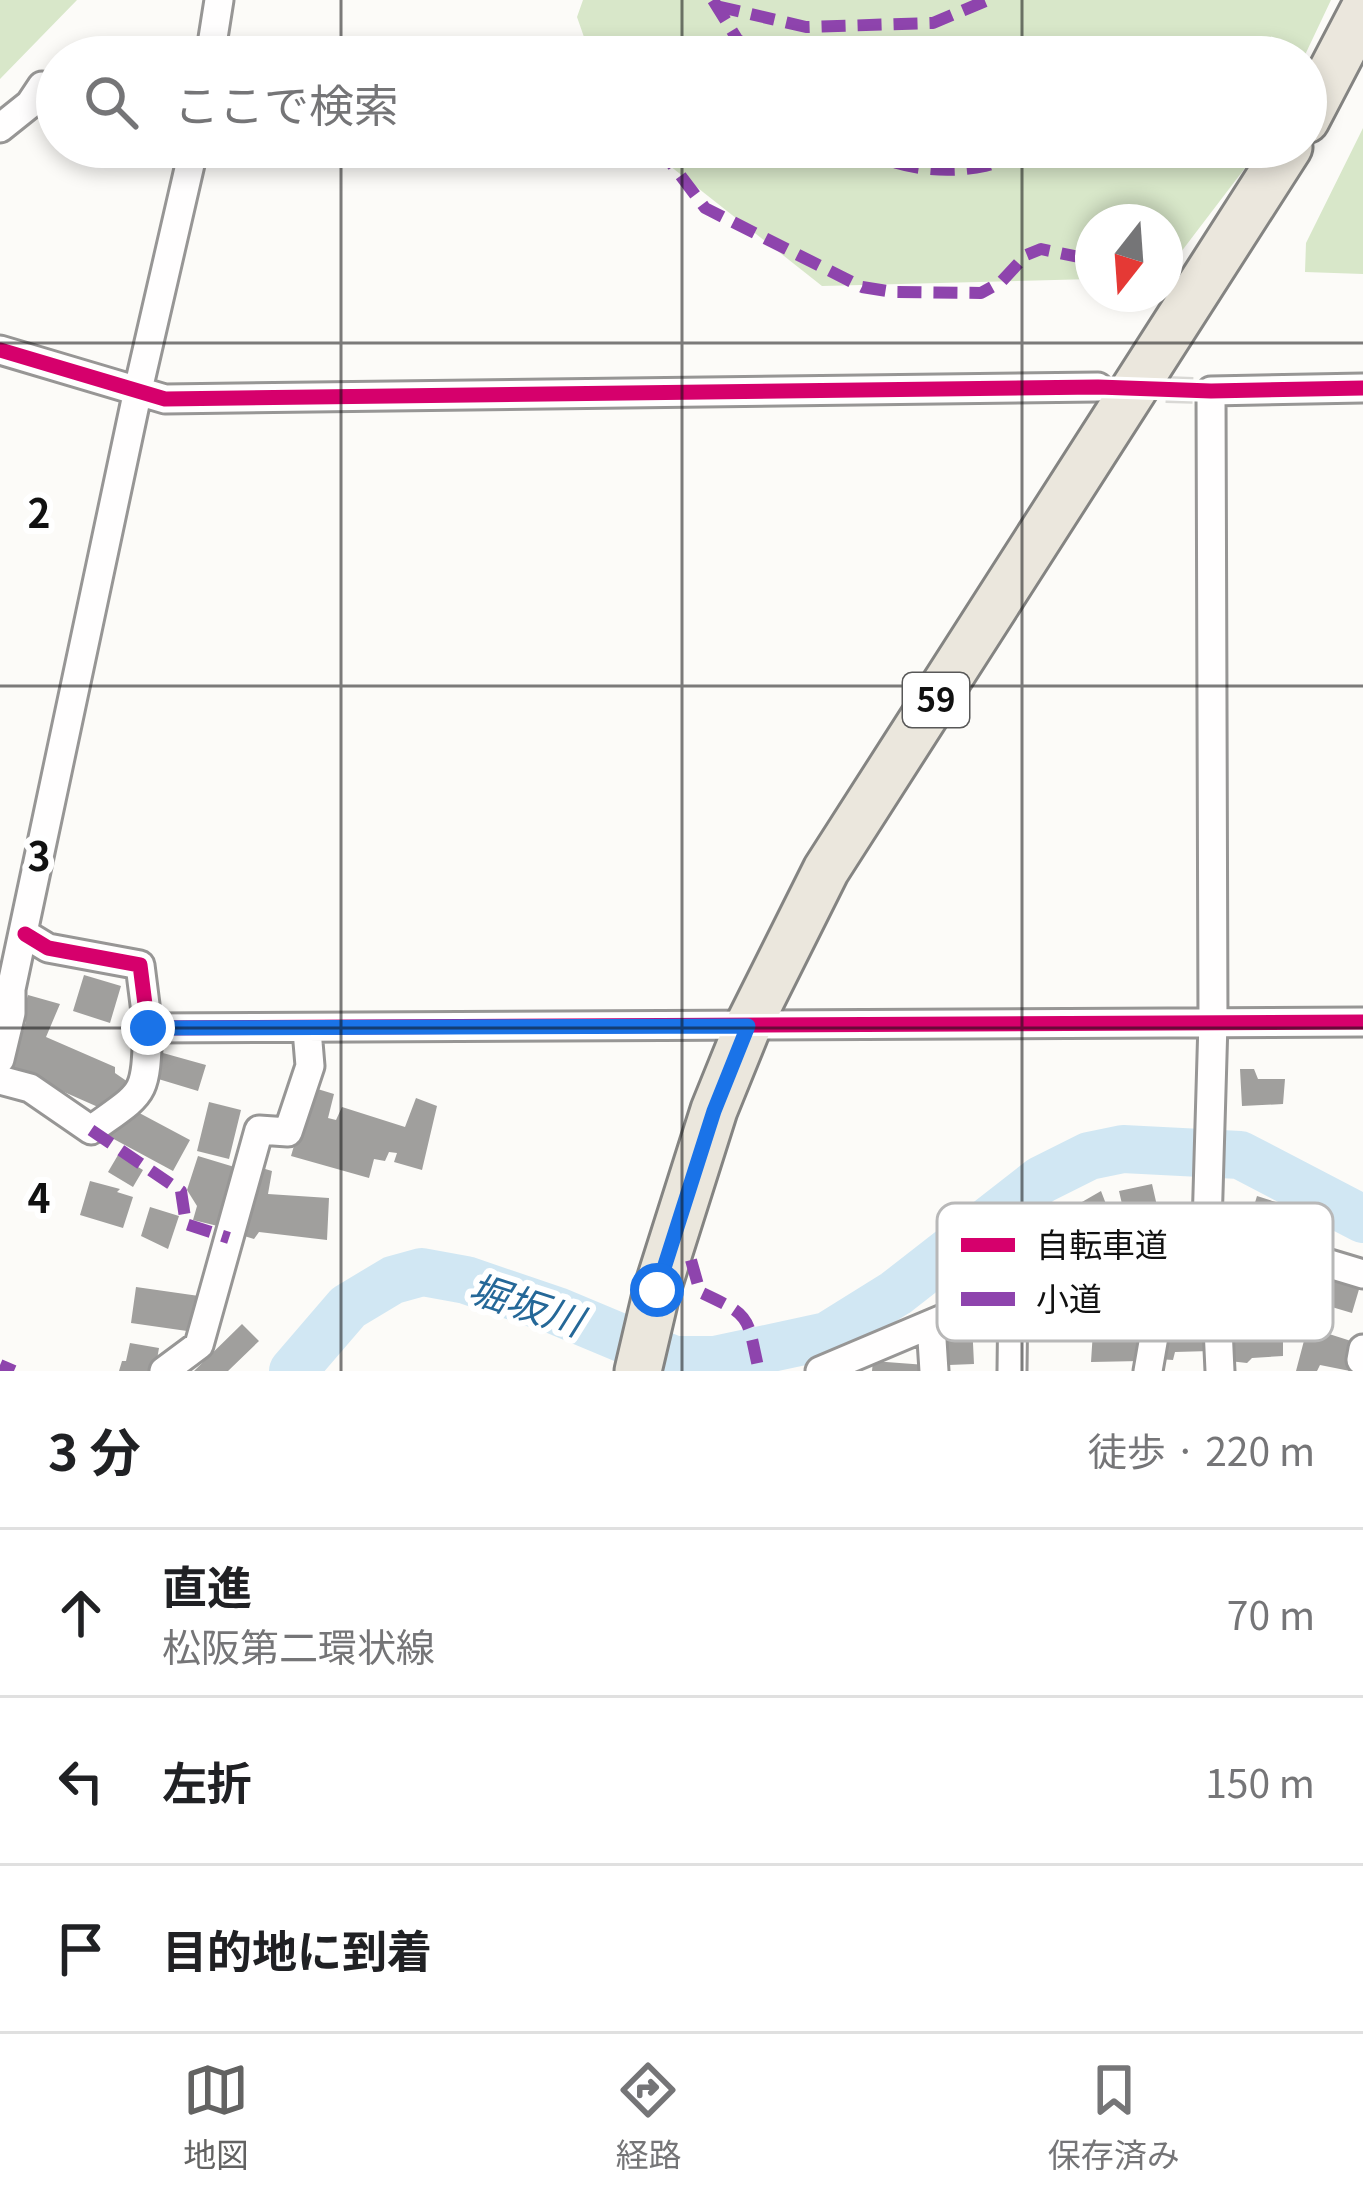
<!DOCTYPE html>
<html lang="ja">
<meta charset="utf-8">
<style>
body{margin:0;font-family:Georgia,"Noto Sans JP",serif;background:#f2f2f2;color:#202124}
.compass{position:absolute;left:1075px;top:204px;width:108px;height:108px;border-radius:50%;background:#fff;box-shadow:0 6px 18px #0003;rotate:197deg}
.stop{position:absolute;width:36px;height:36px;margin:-27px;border:9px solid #1a73e8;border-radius:50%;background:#fff}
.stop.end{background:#1a73e8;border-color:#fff;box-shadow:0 3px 12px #0008}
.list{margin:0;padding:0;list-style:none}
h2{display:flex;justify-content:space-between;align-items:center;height:156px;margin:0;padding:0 48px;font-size:51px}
h2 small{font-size:39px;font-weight:400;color:#757577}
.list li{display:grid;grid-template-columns:78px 1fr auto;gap:36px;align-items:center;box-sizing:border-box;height:168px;padding:0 48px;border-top:3px solid #e0e0e0}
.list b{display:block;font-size:45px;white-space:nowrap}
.list p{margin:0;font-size:39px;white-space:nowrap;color:#757577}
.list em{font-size:39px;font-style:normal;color:#757577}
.icon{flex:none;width:66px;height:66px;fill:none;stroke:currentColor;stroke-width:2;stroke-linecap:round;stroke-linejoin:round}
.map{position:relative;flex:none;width:1363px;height:1371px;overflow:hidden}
.search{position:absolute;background:#fff;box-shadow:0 6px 18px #0003;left:36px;right:36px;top:36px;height:132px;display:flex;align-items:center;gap:30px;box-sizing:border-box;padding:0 42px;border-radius:66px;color:#757577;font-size:45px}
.sheet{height:660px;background:#fff}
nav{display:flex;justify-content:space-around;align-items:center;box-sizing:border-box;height:168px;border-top:3px solid #e0e0e0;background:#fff;font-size:33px;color:#757577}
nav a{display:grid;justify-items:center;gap:6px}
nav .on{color:#636362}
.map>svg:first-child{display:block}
</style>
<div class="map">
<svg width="1363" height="1371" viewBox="0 0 1363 1371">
<rect width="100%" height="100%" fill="#fcfbf8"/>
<path fill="#d8e7c9" d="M 0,0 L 77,0 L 0,79 Z
M 583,0 L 1331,0 L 1304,57 L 591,57 L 577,17 Z
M 1363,128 L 1363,274 L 1305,272 L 1306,243 Z
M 646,147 L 1261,147 L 1165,273 L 1165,222 L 1093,222 L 1093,279 L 822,286 Z"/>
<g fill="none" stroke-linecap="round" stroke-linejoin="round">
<path stroke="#d1e7f3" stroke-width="48" d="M 293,1371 L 348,1307 L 393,1280 L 422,1272 L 466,1280 L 557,1311 L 674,1360 L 715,1360 L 827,1336 L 896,1293 L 1041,1180 L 1089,1156 L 1123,1149 L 1240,1155 L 1363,1219"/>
</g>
<path fill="#a09f9d" d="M 84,975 L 121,986 L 110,1023 L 73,1011 Z
M 28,995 L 60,1004 L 46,1037 L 115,1067 L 115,1073 L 128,1082 L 107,1105 L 98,1107 L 12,1069 L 26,1021 L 21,1017 Z
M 163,1053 L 206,1065 L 198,1091 L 155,1078 Z
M 1240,1069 L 1254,1069 L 1258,1079 L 1285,1079 L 1283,1104 L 1242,1106 Z
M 311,1087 L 334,1094 L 328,1118 L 336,1120 L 342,1107 L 405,1127 L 416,1098 L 437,1106 L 422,1170 L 394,1162 L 397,1153 L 389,1152 L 385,1161 L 374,1159 L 369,1178 L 291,1156 Z
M 209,1102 L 241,1110 L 229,1159 L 197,1151 Z
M 130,1108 L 190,1140 L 173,1171 L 110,1137 L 113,1124 Z
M 118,1155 L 143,1170 L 133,1187 L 108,1172 Z
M 198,1156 L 241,1169 L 226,1228 L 193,1220 L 197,1206 L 187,1190 Z
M 255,1166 L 272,1171 L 268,1194 L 329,1198 L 327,1240 L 259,1232 L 254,1239 L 241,1235 Z
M 90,1181 L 120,1189 L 117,1192 L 133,1197 L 123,1228 L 80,1215 Z
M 1152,1184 L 1160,1219 L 1127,1226 L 1119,1191 Z
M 1101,1191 L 1116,1230 L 1089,1240 L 1075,1206 Z
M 1257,1196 L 1279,1203 L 1271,1229 L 1249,1222 Z
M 150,1207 L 179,1216 L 168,1249 L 141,1236 Z
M 1333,1278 L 1360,1286 L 1352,1313 L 1325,1305 Z
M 136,1287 L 199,1296 L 194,1332 L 131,1323 Z
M 1246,1310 L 1247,1319 L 1283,1316 L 1283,1356 L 1252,1358 L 1247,1363 L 1229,1361 L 1229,1313 Z
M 1162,1311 L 1210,1311 L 1210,1351 L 1175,1352 L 1173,1360 L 1158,1359 Z
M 972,1323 L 974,1364 L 949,1365 L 947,1324 Z
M 242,1324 L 259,1341 L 228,1371 L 194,1371 Z
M 1139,1329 L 1140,1361 L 1091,1362 L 1093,1331 Z
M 1306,1333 L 1325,1338 L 1326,1333 L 1351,1341 L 1350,1371 L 1320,1365 L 1317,1371 L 1296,1371 Z
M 130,1343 L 159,1348 L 155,1371 L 119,1371 L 122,1361 L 126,1361 Z
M 873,1361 L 926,1365 L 926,1371 L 872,1371 Z"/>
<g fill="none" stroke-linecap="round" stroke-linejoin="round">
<path stroke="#d9d8d5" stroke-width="27" stroke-dasharray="27 14" stroke-linecap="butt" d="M 1125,388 L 1211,391"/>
<g stroke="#979695" stroke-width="33">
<path id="minor" d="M 210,57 L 219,0
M 0,128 L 30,104 L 42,86
M 0,350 L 165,399 L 1098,387
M 25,934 L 48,948 L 140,965 L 148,1028 L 1363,1022
M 0,1059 L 11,1013 L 11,989 L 138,390 L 194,147
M 0,1080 L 30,1088 L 91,1130 C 146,1090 145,1098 148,1028
M 1126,1241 L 1156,1325 L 1148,1371
M 931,1324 L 934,1371
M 1361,1360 L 1363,1349
M 164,1371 L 199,1345 L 259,1130 L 288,1132 L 310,1066 L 307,1030
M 820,1371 L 1158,1228 L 1207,1227 L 1363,1274
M 1012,1371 L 1013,1289
M 1220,1371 L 1214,1240 L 1207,1227 L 1213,1022 L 1211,391 L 1363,388"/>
</g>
<g stroke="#848482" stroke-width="51">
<path id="primary" d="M 1306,120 L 1363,11
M 638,1371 L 657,1290 L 714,1110 L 748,1026 L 826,870 L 1289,147"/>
</g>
<use href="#minor" stroke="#fffefe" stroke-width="27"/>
<use href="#primary" stroke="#ebe7dd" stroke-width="45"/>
<path stroke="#8e44ad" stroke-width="12" stroke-dasharray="24 12" stroke-linecap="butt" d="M 713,0 L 737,39 L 761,57
M 716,6 L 806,27 L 933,23 L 988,0
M 659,147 L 705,208 L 862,287 L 893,292 L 981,293 L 1001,282 L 1026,255 L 1041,249 L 1093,260
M 863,147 C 894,170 948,174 985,166 C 1000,162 1016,153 1031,147
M 91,1130 L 181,1191 L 186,1224 L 229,1238
M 691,1260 L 700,1292 C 753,1317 746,1314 759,1371
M 0,1365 L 14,1371"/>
<g stroke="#fff" stroke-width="22">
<path id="cycleway" d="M 0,350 L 165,399 L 1098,387 L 1211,391 L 1363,388
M 25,934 L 48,948 L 140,965 L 148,1028 L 1363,1022"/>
</g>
<use href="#cycleway" stroke="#d6006c" stroke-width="15"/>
</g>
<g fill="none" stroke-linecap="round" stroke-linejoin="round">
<path stroke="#1a73e8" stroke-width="15" d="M 148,1028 L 748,1026 L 714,1111 L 657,1290"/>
</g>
<path fill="none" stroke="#111" stroke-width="3" stroke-opacity="0.55" d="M 341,0 L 341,57M 682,0 L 682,57M 1022,0 L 1022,57M 341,147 L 341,1371M 682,147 L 682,1371M 1022,147 L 1022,1371M 0,343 L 1363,343M 0,686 L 1363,686M 0,1028 L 1363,1028"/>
<g text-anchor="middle" stroke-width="12" stroke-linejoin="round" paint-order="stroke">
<rect fill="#fff" stroke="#585858" stroke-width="3" x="903" y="673" width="66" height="54" rx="9"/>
<g font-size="33" font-weight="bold" fill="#111">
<text x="936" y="712">59</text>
</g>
<g font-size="39" font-style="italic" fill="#256898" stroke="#fff">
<text transform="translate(526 1305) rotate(18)" y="14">堀坂川</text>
</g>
</g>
<rect x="937" y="1203" width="396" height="138" rx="18" fill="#fff" stroke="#b8b8b8" stroke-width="3"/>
<rect x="961" y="1238" width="54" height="14" fill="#d6006c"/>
<rect x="961" y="1292" width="54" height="14" fill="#8e44ad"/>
<g font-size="33" fill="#111">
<text x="1036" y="1257">自転車道</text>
<text x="1036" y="1311">小道</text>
</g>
<g font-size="39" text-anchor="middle" font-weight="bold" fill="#111" stroke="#fff" stroke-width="12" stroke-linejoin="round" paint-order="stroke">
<text x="39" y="528">2</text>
<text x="39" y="871">3</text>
<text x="39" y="1213">4</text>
</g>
</svg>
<svg class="compass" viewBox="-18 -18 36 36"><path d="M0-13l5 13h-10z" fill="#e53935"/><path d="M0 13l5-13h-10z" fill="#757577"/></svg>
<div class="stop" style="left:657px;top:1290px"></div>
<div class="stop end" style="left:148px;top:1028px"></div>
<div class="search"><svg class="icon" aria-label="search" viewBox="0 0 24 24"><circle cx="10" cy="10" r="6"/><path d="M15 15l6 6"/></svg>ここで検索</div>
</div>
<section class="sheet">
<h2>3 分<small>徒歩 · 220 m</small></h2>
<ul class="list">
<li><svg class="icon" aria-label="ahead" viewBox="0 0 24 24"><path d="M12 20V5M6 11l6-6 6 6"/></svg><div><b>直進</b><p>松阪第二環状線</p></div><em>70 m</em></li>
<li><svg class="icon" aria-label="left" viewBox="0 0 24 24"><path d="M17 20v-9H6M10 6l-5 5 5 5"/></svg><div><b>左折</b></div><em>150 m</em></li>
<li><svg class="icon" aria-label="arrive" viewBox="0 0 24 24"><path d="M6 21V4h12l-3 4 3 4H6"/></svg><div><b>目的地に到着</b></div></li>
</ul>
</section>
<nav>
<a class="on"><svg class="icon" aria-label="map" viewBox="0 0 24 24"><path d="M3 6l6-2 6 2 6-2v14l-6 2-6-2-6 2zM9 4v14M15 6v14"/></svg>地図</a>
<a><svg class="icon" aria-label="directions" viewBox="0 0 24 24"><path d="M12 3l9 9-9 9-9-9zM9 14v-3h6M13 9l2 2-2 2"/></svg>経路</a>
<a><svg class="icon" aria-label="saved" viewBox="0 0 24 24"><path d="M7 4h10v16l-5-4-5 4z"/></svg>保存済み</a>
</nav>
